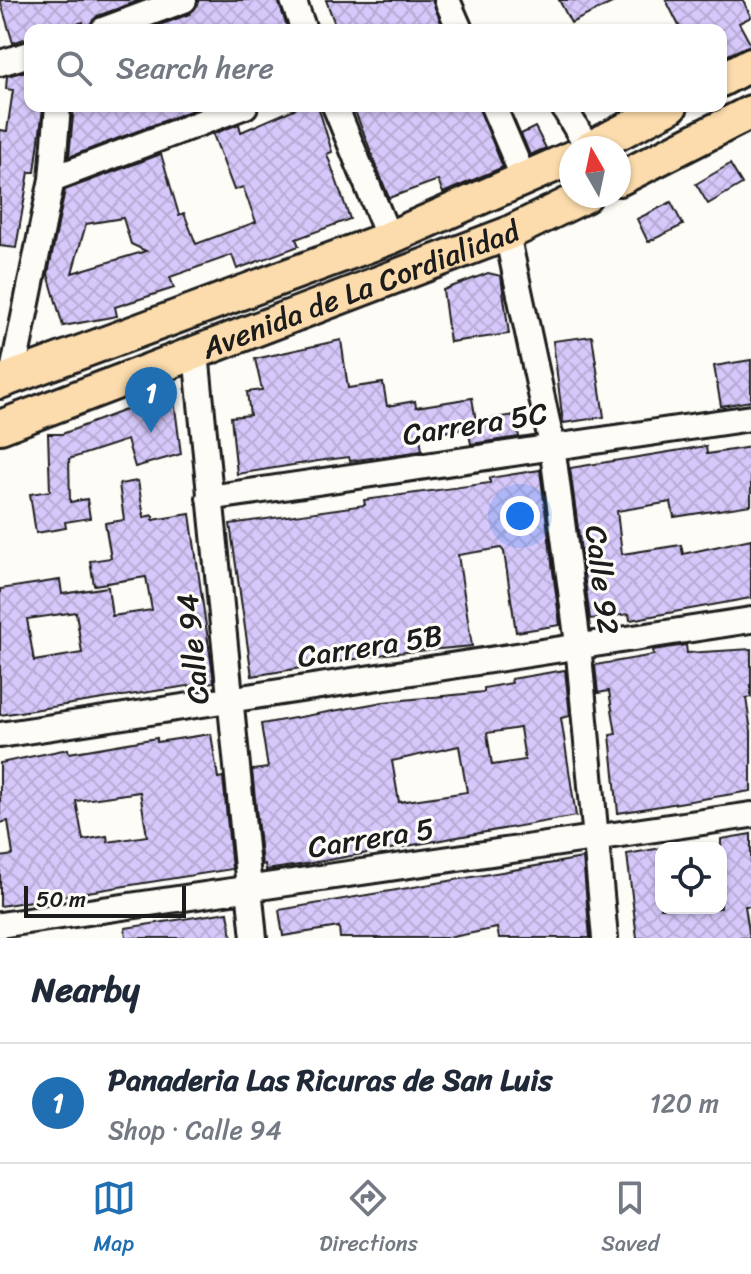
<!DOCTYPE html>
<meta charset="utf-8">
<style>
body{margin:0;font-family:Sriracha,sans-serif;background:#f6f6f7;color:#1f2937}
.controls{position:absolute;right:24px;bottom:24px;display:grid;overflow:hidden;border-radius:16px;box-shadow:0 2px 6px #0004}
.controls button{width:72px;height:72px;display:grid;place-items:center;padding:0;border:0;border-bottom:2px solid #e0e1e3;background:#fff;color:#1f2937;font:40px sans-serif}
.compass{position:absolute;left:559px;top:136px;width:72px;height:72px;border-radius:50%;background:#fff;box-shadow:0 2px 6px #0004;rotate:351deg}
.scale{position:absolute;left:24px;bottom:20px;width:162px;box-sizing:border-box;padding-left:8px;border:4px solid #1c1c1c;border-top:0;font-size:22px;line-height:28px;white-space:nowrap;color:#1c1c1c;-webkit-text-stroke:6px #fdfcf7;paint-order:stroke}
.you{position:absolute;left:520px;top:516px;width:28px;height:28px;margin:-20px;border:6px solid #fff;border-radius:50%;background:#1a73e8;box-shadow:0 0 0 12px #1a73e833}
.badge{display:grid;place-items:center;width:52px;height:52px;border-radius:50%;background:#1f6fb2;color:#fff;font-size:26px;font-weight:700}
.pin{position:absolute;translate:-50% -66px;filter:drop-shadow(0 2px 4px #0008)}
.pin::after{content:'';position:absolute;top:42px;width:28px;height:24px;background:inherit;clip-path:polygon(0 0,100% 0,50% 100%)}
.list{margin:0;padding:0;list-style:none}
h2{display:flex;justify-content:space-between;align-items:center;height:104px;margin:0;padding:0 32px;font-size:34px}
h2 small{font-size:26px;font-weight:400;color:#747a83}
.list li{display:grid;grid-template-columns:52px 1fr auto;gap:24px;align-items:center;box-sizing:border-box;height:120px;padding:0 32px;border-top:2px solid #e0e1e3}
.list b{display:block;font-size:30px;white-space:nowrap}
.list p{margin:0;font-size:26px;white-space:nowrap;color:#747a83}
.list em{font-size:26px;font-style:normal;color:#747a83}
.icon{flex:none;width:44px;height:44px;fill:none;stroke:currentColor;stroke-width:2;stroke-linecap:round;stroke-linejoin:round}
.map{position:relative;flex:none;width:751px;height:938px;overflow:hidden}
.search{position:absolute;background:#fff;box-shadow:0 2px 6px #0004;left:24px;right:24px;top:24px;height:88px;display:flex;align-items:center;gap:20px;box-sizing:border-box;padding:0 28px;border-radius:16px;color:#747a83;font-size:30px}
.sheet{height:224px;background:#fff}
nav{display:flex;justify-content:space-around;align-items:center;box-sizing:border-box;height:112px;border-top:2px solid #e0e1e3;background:#fff;font-size:22px;color:#747a83}
nav a{display:grid;justify-items:center;gap:4px}
nav .on{color:#1f6fb2}
.map>svg:first-child{display:block}
</style>
<div class="map">
<svg width="751" height="938" viewBox="0 0 751 938">
<defs>
<pattern id="building-cross-hatch" width="8" height="8" patternUnits="userSpaceOnUse" patternTransform="scale(2)"><rect width="8" height="8" fill="#d6c8fa"/><path d="M0 0l8 8M0 8l8-8" fill="none" stroke="#b7abd6"/></pattern>
</defs>
<rect width="100%" height="100%" fill="#fdfcf7"/>
<filter id="ink" filterUnits="userSpaceOnUse"><feTurbulence type="fractalNoise" baseFrequency=".0125" numOctaves="2"/><feDisplacementMap in="SourceGraphic" scale="16" xChannelSelector="R" yChannelSelector="G"/><feConvolveMatrix kernelMatrix="1 2 1 2 8 2 1 2 1" color-interpolation-filters="sRGB"/></filter>
<g filter="url(#ink)">
<path fill="url(#building-cross-hatch)" stroke="#1c1c1c" stroke-width="2" fill-rule="evenodd" d="M 0,0 L 141,0 L 97,16 L 88,30 L 85,30 L 83,22 L 58,30 L 30,30 L 30,37 L 13,43 Z
M 199,0 L 278,0 L 288,30 L 146,30 L 190,14 Z
M 326,0 L 432,0 L 444,30 L 337,30 Z
M 559,0 L 618,0 L 571,23 Z
M 666,0 L 743,0 L 751,17 L 739,23 L 751,45 L 721,58 L 721,30 L 681,30 Z
M 30,70 L 30,107 L 43,108 L 35,172 L 29,172 L 16,248 L 0,246 L 0,130 L 7,131 L 13,90 L 6,89 L 7,76 Z
M 74,106 L 203,106 L 69,157 Z
M 301,106 L 318,106 L 332,152 L 327,154 L 350,219 L 296,239 L 299,246 L 237,269 L 232,255 L 170,277 L 174,288 L 115,307 L 117,316 L 63,326 L 48,274 L 65,190 L 161,154 L 179,215 L 184,213 L 196,244 L 256,222 L 243,187 L 234,190 L 213,134 L 239,124 L 241,132 ZM 123,218 L 131,244 L 146,251 L 72,273 L 86,224 Z
M 369,106 L 478,106 L 503,167 L 443,193 L 438,180 L 389,198 L 355,111 Z
M 535,127 L 546,148 L 530,155 L 521,134 Z
M 730,164 L 742,184 L 708,204 L 696,184 Z
M 671,202 L 683,225 L 648,242 L 637,219 Z
M 488,273 L 501,276 L 509,334 L 450,342 L 443,290 Z
M 592,336 L 604,417 L 563,423 L 553,341 Z
M 341,340 L 348,388 L 383,383 L 387,406 L 415,401 L 416,407 L 472,398 L 476,421 L 515,415 L 519,437 L 471,444 L 468,428 L 420,436 L 422,451 L 350,461 L 349,457 L 318,461 L 237,474 L 231,417 L 250,415 L 247,392 L 262,390 L 255,359 Z
M 751,360 L 751,401 L 721,406 L 714,366 Z
M 173,392 L 181,454 L 135,467 L 127,440 L 69,459 L 70,502 L 87,499 L 90,518 L 65,522 L 66,528 L 36,533 L 30,494 L 50,491 L 48,434 L 62,434 Z
M 706,446 L 707,454 L 751,447 L 751,505 L 674,517 L 671,502 L 617,511 L 622,554 L 681,545 L 683,554 L 751,539 L 751,598 L 630,620 L 629,614 L 590,619 L 570,468 Z
M 540,470 L 560,625 L 516,632 L 504,552 L 501,548 L 458,555 L 472,646 L 386,654 L 252,676 L 230,524 L 365,505 L 364,500 L 490,483 L 490,478 Z
M 138,481 L 144,517 L 153,515 L 153,520 L 190,514 L 214,682 L 0,715 L 0,589 L 60,580 L 62,594 L 108,587 L 112,616 L 152,610 L 146,577 L 94,585 L 90,561 L 111,558 L 105,523 L 124,520 L 119,484 ZM 76,612 L 82,653 L 34,661 L 27,619 Z
M 686,645 L 687,653 L 751,649 L 751,697 L 746,698 L 751,731 L 751,791 L 618,813 L 610,735 L 616,734 L 609,691 L 598,693 L 595,665 L 654,655 L 653,650 Z
M 565,670 L 570,716 L 561,718 L 576,816 L 306,864 L 266,870 L 265,864 L 262,865 L 252,770 L 268,768 L 261,724 L 383,702 L 484,692 L 484,688 L 512,683 L 511,679 ZM 520,728 L 525,760 L 492,765 L 487,733 ZM 459,746 L 467,792 L 399,802 L 392,761 Z
M 211,734 L 218,778 L 223,777 L 232,869 L 0,906 L 0,857 L 13,855 L 8,821 L 0,823 L 0,763 L 68,749 L 69,753 L 157,738 L 157,742 ZM 140,792 L 147,836 L 108,842 L 107,836 L 83,840 L 76,801 Z
M 751,834 L 751,906 L 745,906 L 750,938 L 637,938 L 627,854 L 661,848 L 661,908 L 721,908 L 721,839 Z
M 583,858 L 590,938 L 499,938 L 497,928 L 448,938 L 340,938 L 339,927 L 283,936 L 279,910 Z
M 228,912 L 232,938 L 126,938 L 125,928 Z"/>
<g fill="none" stroke-linecap="round" stroke-linejoin="round">
<g stroke="#1c1c1c" stroke-width="30">
<path id="minor" d="M 293,0 L 304,30
M 447,0 L 460,30
M 103,30 L 184,0
M 0,63 L 30,54
M 335,106 L 389,238
M 493,106 L 525,181
M 563,106 L 588,148
M 52,179 L 245,106
M 507,234 L 552,445 L 578,644 L 605,938
M 196,353 L 254,938
M 12,377 L 52,179 L 58,106
M 209,498 L 751,418
M 0,735 L 751,620
M 0,925 L 751,815"/>
</g>
<g stroke="#1c1c1c" stroke-width="38">
<g id="major">
<path d="M 721,80 L 751,64"/>
<path d="M 590,148 L 671,106"/>
<path d="M 619,179 L 751,112"/>
<path d="M 0,382 L 389,238 L 571,158"/>
<path id="s1" d="M 0,427 L 507,234 L 585,196"/>
</g>
</g>
<use href="#minor" stroke="#fdfcf7" stroke-width="24"/>
<use href="#major" stroke="#fcdcac" stroke-width="32"/>
</g>
</g>
<g text-anchor="middle" stroke-width="6" stroke-linejoin="round" paint-order="stroke">
<g font-size="30" fill="#1c1c1c" stroke="#fdfcf7">
<text dy="10" stroke="none"><textPath href="#s1" startOffset="386">Avenida de La Cordialidad</textPath></text>
<text transform="translate(475 424) rotate(-9)" y="10">Carrera 5C</text>
<text transform="translate(602 580) rotate(83)" y="10">Calle 92</text>
<text transform="translate(370 646) rotate(-9)" y="10">Carrera 5B</text>
<text transform="translate(193 649) rotate(-96)" y="10">Calle 94</text>
<text transform="translate(371 838) rotate(-9)" y="10">Carrera 5</text>
</g>
</g>
</svg>
<div class="controls">
<button><svg class="icon" aria-label="locate" viewBox="0 0 24 24"><circle cx="12" cy="12" r="6"/><path d="M12 2v4M12 18v4M2 12h4M18 12h4"/></svg></button>
</div>
<svg class="compass" viewBox="-18 -18 36 36"><path d="M0-13l5 13h-10z" fill="#e53935"/><path d="M0 13l5-13h-10z" fill="#747a83"/></svg>
<div class="scale">50 m</div>
<div class="you"></div>
<div class="pin badge" style="left:151px;top:433px">1</div>
<div class="search"><svg class="icon" aria-label="search" viewBox="0 0 24 24"><circle cx="10" cy="10" r="6"/><path d="M15 15l6 6"/></svg>Search here</div>
</div>
<section class="sheet">
<h2>Nearby<small></small></h2>
<ul class="list">
<li><span class="badge">1</span><div><b>Panaderia Las Ricuras de San Luis</b><p>Shop · Calle 94</p></div><em>120 m</em></li>
</ul>
</section>
<nav>
<a class="on"><svg class="icon" aria-label="map" viewBox="0 0 24 24"><path d="M3 6l6-2 6 2 6-2v14l-6 2-6-2-6 2zM9 4v14M15 6v14"/></svg>Map</a>
<a><svg class="icon" aria-label="directions" viewBox="0 0 24 24"><path d="M12 3l9 9-9 9-9-9zM9 14v-3h6M13 9l2 2-2 2"/></svg>Directions</a>
<a><svg class="icon" aria-label="saved" viewBox="0 0 24 24"><path d="M7 4h10v16l-5-4-5 4z"/></svg>Saved</a>
</nav>
